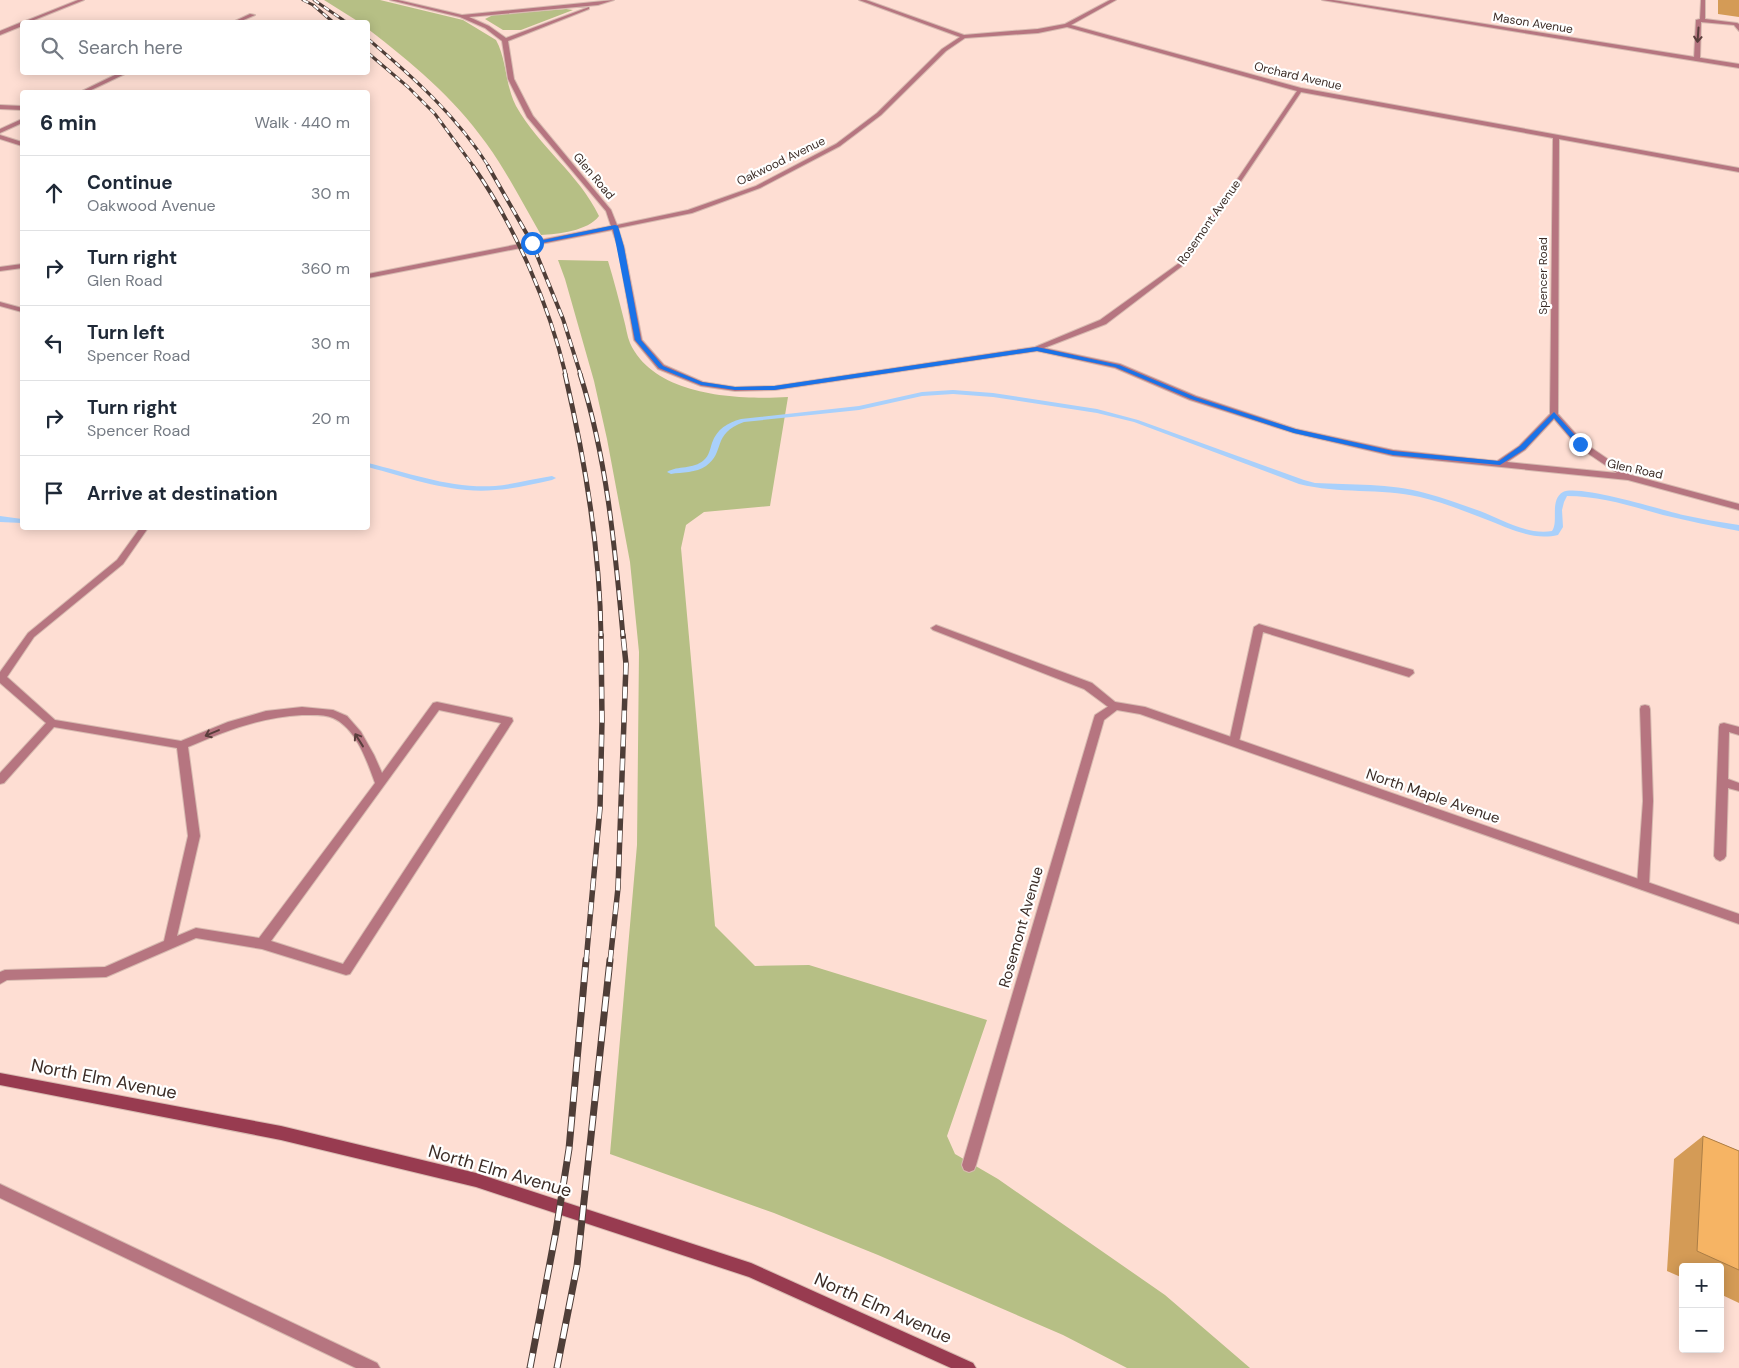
<!DOCTYPE html>
<meta charset="utf-8">
<style>
body{margin:0;font-family:"DM Sans",sans-serif;background:#f6f6f7;color:#1f2937}
.controls{position:absolute;right:15px;bottom:15px;display:grid;overflow:hidden;border-radius:5px;box-shadow:0 2px 12px #0003}
.controls button{width:45px;height:45px;display:grid;place-items:center;padding:0;border:0;border-bottom:1px solid #e0e1e3;background:#fff;color:#1f2937;font:25px sans-serif}
.stop{position:absolute;width:15px;height:15px;margin:-11px;border:4px solid #1a73e8;border-radius:50%;background:#fff}
.stop.end{background:#1a73e8;border-color:#fff;box-shadow:0 1px 5px #0008}
.list{margin:0;padding:0;list-style:none}
h2{display:flex;justify-content:space-between;align-items:center;height:65px;margin:0;padding:0 20px;font-size:21px}
h2 small{font-size:16px;font-weight:400;color:#747a83}
.list li{display:grid;grid-template-columns:32px 1fr auto;gap:15px;align-items:center;box-sizing:border-box;height:75px;padding:0 20px;border-top:1px solid #e0e1e3}
.list b{display:block;font-size:19px;white-space:nowrap}
.list p{margin:0;font-size:16px;white-space:nowrap;color:#747a83}
.list em{font-size:16px;font-style:normal;color:#747a83}
.icon{flex:none;width:28px;height:28px;fill:none;stroke:currentColor;stroke-width:2;stroke-linecap:round;stroke-linejoin:round}
.map{position:relative;flex:none;width:1739px;height:1368px;overflow:hidden}
.search{position:absolute;background:#fff;box-shadow:0 2px 12px #0003;left:20px;top:20px;width:350px;height:55px;display:flex;align-items:center;gap:12px;box-sizing:border-box;padding:0 18px;border-radius:5px;color:#747a83;font-size:19px}
.panel{position:absolute;background:#fff;box-shadow:0 2px 12px #0003;left:20px;top:90px;width:350px;height:440px;border-radius:5px}
.map>svg:first-child{display:block}
</style>
<div class="map">
<svg width="1739" height="1368" viewBox="0 0 1739 1368">
<rect width="100%" height="100%" fill="#feded3"/>
<path fill="#b6bf85" d="M 324,0 L 380,0 L 463,20 L 496,40 C 507,60 505,85 516,106 C 539,147 579,174 599,216 C 588,231 558,234 541,235 C 523,204 507,172 486,143 C 454,98 411,62 368,29 L 368,22 L 359,22 Z
M 566,9 L 573,10 L 521,30 L 503,30 L 485,19 L 493,15 Z
M 558,260 L 608,261 C 614,281 619,300 624,320 C 626,327 627,336 630,343 C 654,396 737,400 788,397 L 770,506 L 704,512 L 686,525 L 681,548 L 715,926 L 755,966 L 809,965 L 987,1020 L 947,1136 L 955,1154 L 998,1179 L 1165,1295 L 1250,1368 L 1127,1368 L 1063,1335 L 878,1255 L 774,1213 L 610,1154 L 637,845 L 639,652 L 630,562 L 607,439 L 594,381 L 565,279 Z"/>
<g fill="none" stroke-linecap="round" stroke-linejoin="round">
<path fill="#a9d0fb" fill-rule="evenodd" d="M 953,390 L 993,393 L 1097,409 L 1138,420 L 1304,480 L 1315,483 C 1351,485 1390,483 1425,493 C 1444,498 1462,505 1480,511 C 1503,520 1527,535 1552,531 C 1559,522 1549,500 1563,492 C 1579,484 1662,510 1683,515 C 1701,519 1720,522 1739,525 L 1739,531 C 1713,526 1688,521 1663,515 C 1631,506 1600,496 1567,496 L 1564,502 L 1562,510 L 1563,527 L 1558,535 C 1532,541 1509,528 1485,519 C 1464,511 1442,502 1420,497 C 1380,488 1339,494 1299,484 L 1134,422 L 1097,413 L 993,397 L 953,394 L 922,396 L 859,410 L 744,422 C 711,434 726,452 706,466 C 696,473 682,472 671,474 L 667,472 C 678,465 693,470 704,460 C 709,456 710,449 712,443 C 717,429 727,423 741,419 L 859,406 L 922,392 Z
M 368,463 C 409,473 452,489 495,486 C 514,484 533,479 552,476 L 556,478 L 552,480 C 533,484 514,489 495,490 C 452,494 409,478 368,467 Z
M 0,516 L 22,519 L 22,523 L 0,522 Z"/>
<g stroke="#d7bab0" stroke-width="2">
<path id="lane" d="M 1701,0 L 1705,0 L 1705,19 L 1737,23 L 1739,24 L 1739,31 L 1734,25 L 1701,22 L 1700,59 L 1697,61 L 1694,59 L 1696,20 L 1700,19 Z
M 22,264 L 22,268 L 0,271 L 0,267 Z
M 140,528 L 148,528 L 123,564 L 34,637 L 7,677 L 55,720 L 181,741 L 228,722 L 266,711 L 302,707 L 333,710 L 347,716 L 361,732 L 374,755 L 382,773 L 433,703 L 437,702 L 508,717 L 512,718 L 513,721 L 350,974 L 346,975 L 262,949 L 196,938 L 106,977 L 7,980 L 0,984 L 0,972 L 5,970 L 105,967 L 164,941 L 188,836 L 177,748 L 54,727 L 4,783 L 0,784 L 0,773 L 46,723 L 0,683 L 0,672 L 28,633 L 117,560 ZM 439,710 L 501,723 L 343,964 L 271,941 ZM 302,715 C 311,715 325,714 333,718 C 356,728 367,761 375,783 L 259,938 L 196,928 L 177,936 L 200,836 L 188,747 C 225,731 261,717 302,715 Z
M 1259,624 L 1413,670 L 1414,673 L 1409,677 L 1263,632 L 1239,742 L 1238,745 L 1230,745 L 1229,742 L 1254,627 Z
M 936,625 L 1092,683 L 1120,706 L 1119,709 L 1111,709 L 1084,689 L 933,630 L 931,628 Z
M 1645,705 L 1649,706 L 1650,709 L 1653,801 L 1649,885 L 1647,888 L 1643,890 L 1639,888 L 1637,885 L 1643,801 L 1640,709 L 1641,706 Z
M 1724,723 L 1739,727 L 1739,735 L 1729,732 L 1728,779 L 1739,783 L 1739,791 L 1728,788 L 1726,856 L 1724,859 L 1720,861 L 1716,859 L 1714,856 L 1719,727 L 1720,724 Z
M 0,1184 L 377,1363 L 380,1368 L 356,1368 L 0,1198 Z"/>
</g>
<g stroke="#d7bab0" stroke-width="2">
<path id="street" d="M 78,0 L 84,0 L 29,22 L 23,22 Z
M 390,0 L 398,0 L 462,15 L 614,0 L 598,5 L 469,17 L 489,26 L 506,38 L 589,7 L 589,9 L 508,41 L 514,79 L 533,116 L 611,210 L 617,225 L 688,210 L 756,186 L 836,144 L 877,113 L 942,49 L 960,37 L 859,0 L 866,0 L 964,35 L 1038,29 L 1065,24 L 1110,0 L 1116,0 L 1071,25 L 1301,88 L 1739,168 L 1739,172 L 1559,139 L 1558,414 L 1583,442 L 1631,475 L 1739,504 L 1739,510 L 1628,480 L 1393,456 L 1294,433 L 1190,400 L 1115,368 L 1037,351 L 775,390 L 735,391 L 701,386 L 658,369 L 634,340 L 618,247 L 612,230 L 368,278 L 368,274 L 611,226 L 606,211 L 527,117 L 508,79 L 502,41 L 485,28 L 460,17 ZM 1067,27 L 1297,91 L 1182,261 L 1100,320 L 1035,347 L 775,386 L 735,387 L 703,382 L 664,365 L 642,340 L 624,247 L 618,228 L 692,213 L 760,188 L 840,146 L 881,115 L 946,51 L 965,38 L 1038,33 ZM 1301,92 L 1553,138 L 1550,414 L 1519,446 L 1497,461 L 1393,450 L 1296,429 L 1196,396 L 1120,364 L 1044,348 L 1106,324 L 1186,263 ZM 1554,419 L 1577,446 L 1617,473 L 1507,462 L 1525,450 Z
M 1322,0 L 1333,0 L 1739,64 L 1739,68 Z
M 250,14 L 255,15 L 239,22 L 233,22 Z
M 22,22 L 22,26 L 0,35 L 0,31 Z
M 121,72 L 129,72 L 87,92 L 80,92 Z
M 0,105 L 22,106 L 22,110 L 0,109 Z
M 22,119 L 22,123 L 0,133 L 0,129 Z
M 0,135 L 22,142 L 22,146 L 0,139 Z
M 0,302 L 22,308 L 22,312 L 0,306 Z
M 1115,702 L 1145,707 L 1739,914 L 1739,924 L 1140,714 L 1117,710 L 1104,720 L 976,1165 L 974,1170 L 969,1172 L 964,1170 L 962,1165 L 1094,718 L 1095,715 Z"/>
</g>
<g stroke="#d7bab0" stroke-width="2">
<path id="secondary" d="M 0,1073 L 281,1126 L 476,1173 L 751,1263 L 973,1363 L 976,1368 L 951,1368 L 749,1277 L 476,1187 L 281,1140 L 0,1085 Z"/>
</g>
<use href="#lane" fill="#b67580" fill-rule="evenodd"/>
<use href="#street" fill="#b67580" fill-rule="evenodd"/>
<use href="#secondary" fill="#983b50" fill-rule="evenodd"/>
<g stroke="#4f3e38" stroke-width="3">
<path id="rail-far4" d="M 303,0 L 313,5 L 333,22
M 314,0 L 346,22
M 368,39 C 413,77 457,116 489,167
M 368,53 L 408,87 L 435,114 L 474,167"/>
</g>
<g stroke="#4f3e38" stroke-width="4">
<path id="rail-far3" d="M 473,166 C 515,226 549,304 566,376
M 488,166 L 532,243 L 563,319 L 581,376"/>
</g>
<g stroke="#4f3e38" stroke-width="5">
<path id="rail-far2" d="M 565,374 C 585,460 600,548 601,636
M 580,374 C 607,458 615,549 623,636"/>
</g>
<g stroke="#4f3e38" stroke-width="5.5">
<path id="rail-far1" d="M 586,962 L 600,808 L 602,720 L 601,635
M 610,962 L 618,888 L 626,664 L 623,635"/>
</g>
<g stroke="#4f3e38" stroke-width="7">
<path id="rail" d="M 530,1368 L 556,1231 L 569,1149 L 586,960
M 557,1368 L 577,1266 L 610,960"/>
</g>
<use href="#rail-far4" stroke="#fff" stroke-width="2" stroke-dasharray="6" stroke-linecap="butt"/>
<use href="#rail-far3" stroke="#fff" stroke-width="2.5" stroke-dasharray="8" stroke-linecap="butt"/>
<use href="#rail-far2" stroke="#fff" stroke-width="3" stroke-dasharray="10" stroke-linecap="butt"/>
<use href="#rail-far1" stroke="#fff" stroke-width="4" stroke-dasharray="12" stroke-linecap="butt"/>
<use href="#rail" stroke="#fff" stroke-width="5" stroke-dasharray="15" stroke-linecap="butt"/>
</g>
<path fill="#d49b56" d="M 1718,0 L 1739,0 L 1739,17 L 1718,14 Z
M 1703,1136 L 1739,1151 L 1739,1303 L 1720,1294 L 1720,1267 L 1683,1267 L 1683,1278 L 1667,1271 L 1674,1159 Z"/>
<path fill="#f6b464" stroke="#ac7e46" d="M 1703,1136 L 1739,1151 L 1739,1270 L 1697,1251 Z"/>
<defs><path id="oneway-shaft" d="M-6 0H5M1.5-3L5.5 0L1.5 3" fill="none" stroke-width="1.6" stroke-linecap="round" stroke-linejoin="round" transform="scale(1.25)"/></defs>
<g stroke="#5a3e3c">
<use href="#oneway-shaft" transform="translate(1698 35) rotate(94)"/>
<use href="#oneway-shaft" transform="translate(212 733) rotate(157)"/>
<use href="#oneway-shaft" transform="translate(359 740) rotate(-122)"/>
</g>
<path fill="#1a73e8" d="M 615,225 L 618,226 L 624,247 L 641,340 L 663,366 L 702,382 L 735,387 L 774,386 L 1037,347 L 1119,365 L 1195,397 L 1295,429 L 1393,451 L 1499,461 L 1520,446 L 1554,412 L 1583,444 L 1577,445 L 1554,418 L 1525,449 L 1500,465 L 1393,455 L 1294,433 L 1191,399 L 1115,367 L 1037,351 L 774,390 L 735,390 L 701,385 L 659,368 L 635,340 L 613,229 L 532,245 L 529,243 Z"/>
<g text-anchor="middle" stroke-width="4.5" stroke-linejoin="round" paint-order="stroke">
<g font-size="12" fill="#3b2c26" stroke="#fff">
<text transform="translate(1533 23) rotate(9)" y="4">Mason Avenue</text>
<text transform="translate(1298 76) rotate(13)" y="4">Orchard Avenue</text>
<text transform="translate(781 161) rotate(-26)" y="4">Oakwood Avenue</text>
<text transform="translate(594 176) rotate(50)" y="4">Glen Road</text>
<text transform="translate(1209 222) rotate(-55)" y="4">Rosemont Avenue</text>
<text transform="translate(1543 276) rotate(-90)" y="4">Spencer Road</text>
<text transform="translate(1635 469) rotate(12)" y="4">Glen Road</text>
</g>
<g font-size="15" fill="#3b2c26" stroke="#fff">
<text transform="translate(1433 796) rotate(19)" y="5">North Maple Avenue</text>
<text transform="translate(1021 927) rotate(-74)" y="5">Rosemont Avenue</text>
</g>
<g font-size="18" fill="#3b2c26" stroke="#fff">
<text transform="translate(104 1079) rotate(11)" y="6">North Elm Avenue</text>
<text transform="translate(500 1171) rotate(16)" y="6">North Elm Avenue</text>
<text transform="translate(883 1308) rotate(24)" y="6">North Elm Avenue</text>
</g>
</g>
</svg>
<div class="controls">
<button>+</button>
<button>−</button>
</div>
<div class="stop" style="left:532px;top:243px"></div>
<div class="stop end" style="left:1580px;top:444px"></div>
<div class="search"><svg class="icon" aria-label="search" viewBox="0 0 24 24"><circle cx="10" cy="10" r="6"/><path d="M15 15l6 6"/></svg>Search here</div>
<section class="panel">
<h2>6 min<small>Walk · 440 m</small></h2>
<ul class="list">
<li><svg class="icon" aria-label="ahead" viewBox="0 0 24 24"><path d="M12 20V5M6 11l6-6 6 6"/></svg><div><b>Continue</b><p>Oakwood Avenue</p></div><em>30 m</em></li>
<li><svg class="icon" aria-label="right" viewBox="0 0 24 24"><path d="M7 20v-9h11M14 6l5 5-5 5"/></svg><div><b>Turn right</b><p>Glen Road</p></div><em>360 m</em></li>
<li><svg class="icon" aria-label="left" viewBox="0 0 24 24"><path d="M17 20v-9H6M10 6l-5 5 5 5"/></svg><div><b>Turn left</b><p>Spencer Road</p></div><em>30 m</em></li>
<li><svg class="icon" aria-label="right" viewBox="0 0 24 24"><path d="M7 20v-9h11M14 6l5 5-5 5"/></svg><div><b>Turn right</b><p>Spencer Road</p></div><em>20 m</em></li>
<li><svg class="icon" aria-label="arrive" viewBox="0 0 24 24"><path d="M6 21V4h12l-3 4 3 4H6"/></svg><div><b>Arrive at destination</b></div></li>
</ul>
</section>
</div>
